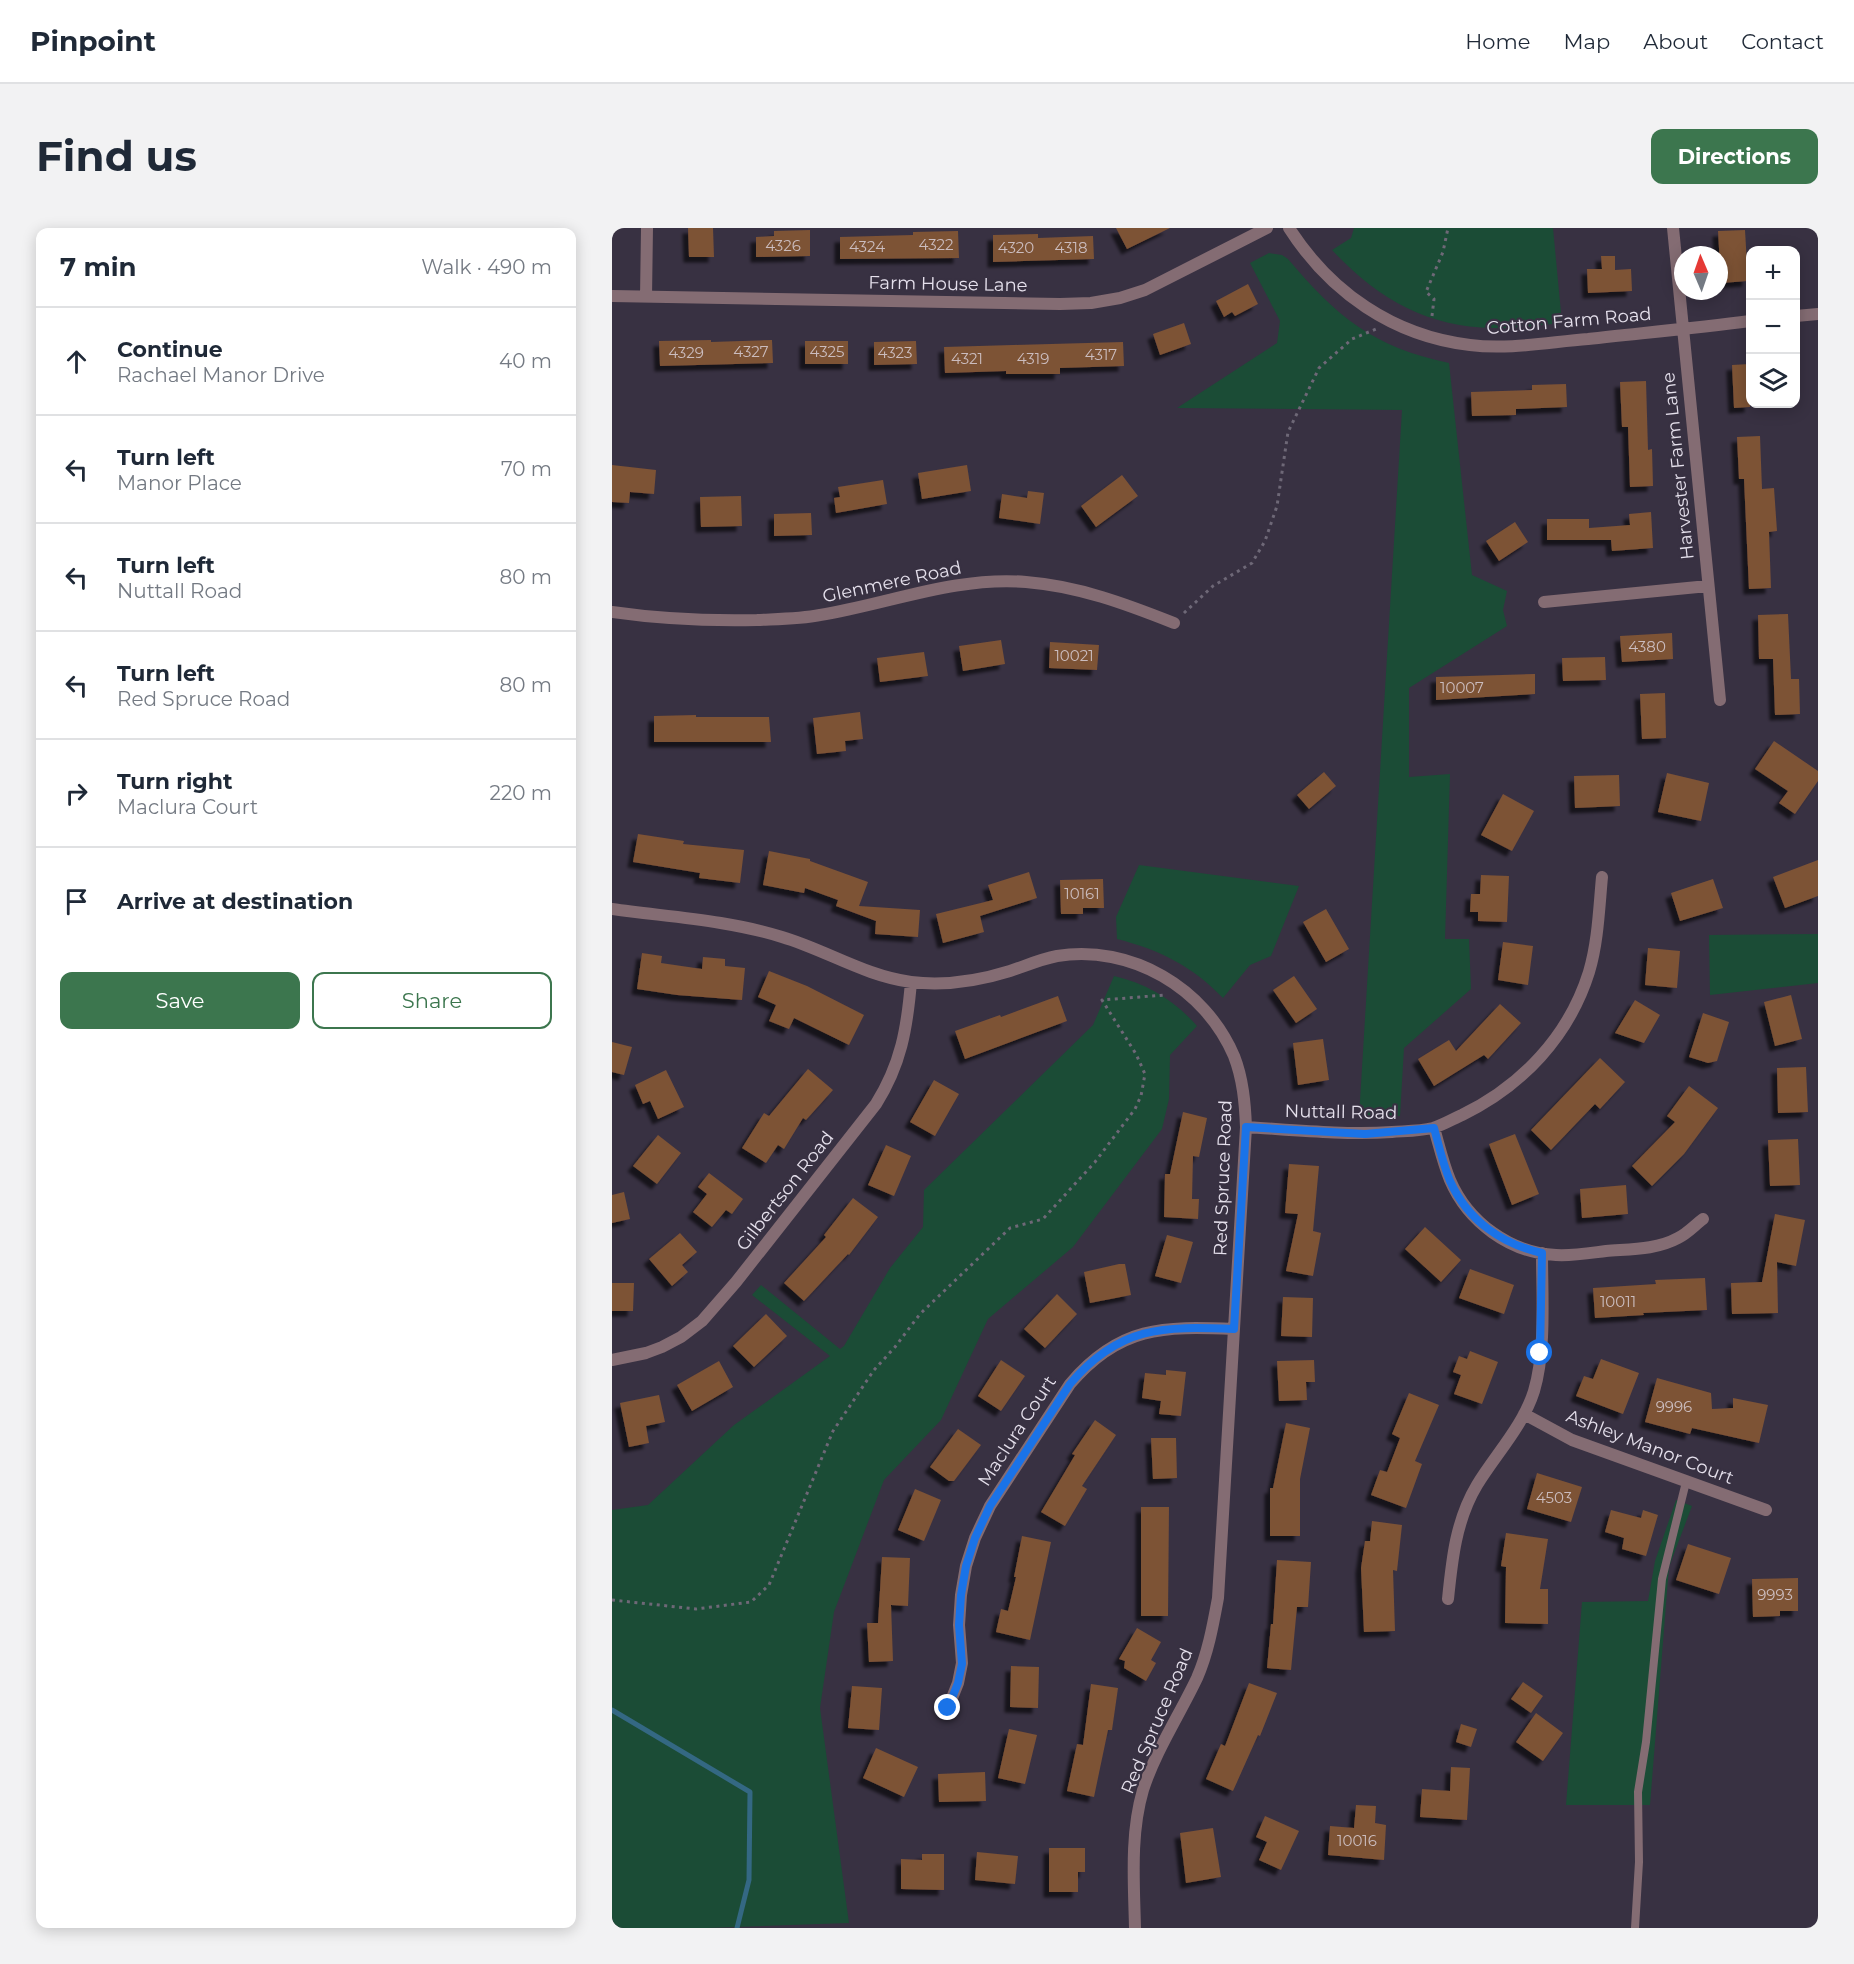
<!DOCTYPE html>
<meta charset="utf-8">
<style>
body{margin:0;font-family:Montserrat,sans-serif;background:#f2f2f3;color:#1f2937}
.controls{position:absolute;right:18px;top:18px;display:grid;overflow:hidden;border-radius:12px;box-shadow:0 3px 15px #0003}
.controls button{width:54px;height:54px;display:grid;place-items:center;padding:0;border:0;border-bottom:2px solid #e0e1e3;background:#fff;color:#1f2937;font:30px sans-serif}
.compass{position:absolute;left:1062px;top:18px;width:54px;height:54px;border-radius:50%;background:#fff;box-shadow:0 3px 15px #0003;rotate:358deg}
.stop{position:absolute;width:18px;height:18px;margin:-14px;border:4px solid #1a73e8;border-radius:50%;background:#fff}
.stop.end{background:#1a73e8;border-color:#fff;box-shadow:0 2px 6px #0008}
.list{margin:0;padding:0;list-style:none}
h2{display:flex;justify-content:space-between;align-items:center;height:78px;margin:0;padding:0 24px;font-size:26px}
h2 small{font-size:20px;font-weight:400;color:#747a83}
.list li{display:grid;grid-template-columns:39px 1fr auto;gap:18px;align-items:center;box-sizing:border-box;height:108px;padding:0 24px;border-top:2px solid #e0e1e3}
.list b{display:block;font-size:22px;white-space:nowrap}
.list p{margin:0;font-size:20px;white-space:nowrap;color:#747a83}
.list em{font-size:20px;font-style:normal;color:#747a83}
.actions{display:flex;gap:12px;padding:18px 24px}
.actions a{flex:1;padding:14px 0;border:2px solid #3c764e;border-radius:12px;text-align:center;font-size:21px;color:#3c764e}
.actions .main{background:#3c764e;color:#fff}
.icon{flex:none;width:33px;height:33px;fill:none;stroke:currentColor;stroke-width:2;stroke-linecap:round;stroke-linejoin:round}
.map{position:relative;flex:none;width:1206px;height:1700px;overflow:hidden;border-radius:12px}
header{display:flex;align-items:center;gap:36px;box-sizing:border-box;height:84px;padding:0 30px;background:#fff;border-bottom:2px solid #e0e1e3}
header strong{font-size:28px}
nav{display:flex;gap:33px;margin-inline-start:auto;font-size:21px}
.intro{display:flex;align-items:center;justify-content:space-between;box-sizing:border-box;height:144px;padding:0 36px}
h1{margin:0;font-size:42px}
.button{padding:15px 27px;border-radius:12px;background:#3c764e;color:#fff;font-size:21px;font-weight:700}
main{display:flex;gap:36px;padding:0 36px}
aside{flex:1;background:#fff;border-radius:12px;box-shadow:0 3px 15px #0003}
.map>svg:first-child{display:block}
</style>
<header>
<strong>Pinpoint</strong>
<nav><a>Home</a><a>Map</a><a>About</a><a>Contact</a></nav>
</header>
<div class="intro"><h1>Find us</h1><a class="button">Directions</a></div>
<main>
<aside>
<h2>7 min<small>Walk · 490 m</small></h2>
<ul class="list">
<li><svg class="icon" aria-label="ahead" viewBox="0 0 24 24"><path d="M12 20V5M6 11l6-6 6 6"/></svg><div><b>Continue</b><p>Rachael Manor Drive</p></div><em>40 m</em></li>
<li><svg class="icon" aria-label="left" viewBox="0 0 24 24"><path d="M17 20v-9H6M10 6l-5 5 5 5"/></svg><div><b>Turn left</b><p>Manor Place</p></div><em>70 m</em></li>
<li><svg class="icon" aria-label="left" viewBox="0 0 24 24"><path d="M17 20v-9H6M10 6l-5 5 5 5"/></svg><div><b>Turn left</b><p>Nuttall Road</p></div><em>80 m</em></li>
<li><svg class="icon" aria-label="left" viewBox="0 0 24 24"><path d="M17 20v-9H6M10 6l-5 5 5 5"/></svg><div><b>Turn left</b><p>Red Spruce Road</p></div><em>80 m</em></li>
<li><svg class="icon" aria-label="right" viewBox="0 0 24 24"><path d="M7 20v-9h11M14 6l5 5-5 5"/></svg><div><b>Turn right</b><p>Maclura Court</p></div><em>220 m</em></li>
<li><svg class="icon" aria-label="arrive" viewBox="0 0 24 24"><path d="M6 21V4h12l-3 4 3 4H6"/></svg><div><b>Arrive at destination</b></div></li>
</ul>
<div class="actions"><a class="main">Save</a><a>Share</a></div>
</aside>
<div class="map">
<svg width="1206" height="1700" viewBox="0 0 1206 1700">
<defs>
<filter id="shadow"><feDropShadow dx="-5.5" dy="5.5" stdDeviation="1.5" flood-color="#0009"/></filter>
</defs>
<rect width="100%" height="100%" fill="#383142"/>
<path fill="#1b4c36" d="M 742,0 L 941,0 L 950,95 C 927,97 904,101 881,100 C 814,99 765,70 720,22 L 739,10 Z
M 657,25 L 670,27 L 676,31 C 725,89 761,119 837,135 L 860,347 L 895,363 L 891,382 L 895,398 L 797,460 L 797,549 L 838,546 L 833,711 L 857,711 L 859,761 L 792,820 L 788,888 L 747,889 L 790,182 L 565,180 L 665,115 L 668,93 L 638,35 Z
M 527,637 L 671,656 L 687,658 L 659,728 L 638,737 L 611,770 C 580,738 548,722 505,711 L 504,689 Z
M 1206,706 L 1206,755 L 1098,767 L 1097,707 Z
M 502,748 C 536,756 562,772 585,798 L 558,827 L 557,871 L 550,901 L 461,1019 L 376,1091 L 329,1192 L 272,1252 L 222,1384 L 208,1480 L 237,1695 L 95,1700 L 0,1700 L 0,1282 L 36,1277 L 122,1197 L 218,1128 L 140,1067 L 149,1057 L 228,1121 L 232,1118 L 278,1040 L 311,999 L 312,962 L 481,797 Z
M 1064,1272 L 1080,1278 L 1057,1339 L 1038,1577 L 954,1577 L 970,1374 L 1036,1373 L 1043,1333 Z"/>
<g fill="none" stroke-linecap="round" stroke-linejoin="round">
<path stroke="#346883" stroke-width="5" d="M 0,1482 L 138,1564 L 137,1652 L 125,1700"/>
</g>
<path fill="#7d5236" filter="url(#shadow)" d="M 76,0 L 101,0 L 102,29 L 77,29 Z
M 504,0 L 558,0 L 515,21 Z
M 198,2 L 198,28 L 144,29 L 144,9 L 162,8 L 162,3 Z
M 1133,2 L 1136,53 L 1109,55 L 1106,3 Z
M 346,3 L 347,30 L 228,31 L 228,9 L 301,7 L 301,4 Z
M 426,6 L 426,10 L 481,8 L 482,31 L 381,34 L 381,7 Z
M 989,28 L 1003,28 L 1003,42 L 1019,41 L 1020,63 L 976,65 L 975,41 L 990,41 Z
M 636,56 L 646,76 L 623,88 L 620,84 L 612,89 L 604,73 Z
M 572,95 L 579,116 L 548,127 L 541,106 Z
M 99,112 L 99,114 L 160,112 L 161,135 L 48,138 L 47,113 Z
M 193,113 L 236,113 L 236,136 L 193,136 Z
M 304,113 L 305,136 L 262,137 L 262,114 Z
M 511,114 L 512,138 L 448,140 L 448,146 L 394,146 L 394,143 L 333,145 L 332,119 Z
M 1138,136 L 1138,179 L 1122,180 L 1120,137 Z
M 1034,153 L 1036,222 L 1040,221 L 1041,258 L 1018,259 L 1016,199 L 1010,199 L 1008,154 Z
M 954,156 L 955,179 L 904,181 L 904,187 L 860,188 L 859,164 L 920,162 L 920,157 Z
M 1148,208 L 1150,261 L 1162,260 L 1165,303 L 1157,304 L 1159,360 L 1137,361 L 1132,251 L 1127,251 L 1125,209 Z
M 0,237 L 44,242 L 42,266 L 18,264 L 17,275 L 0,274 Z
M 355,237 L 359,263 L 310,271 L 306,245 Z
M 510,247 L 526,268 L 484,299 L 469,278 Z
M 271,252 L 275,276 L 224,285 L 222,270 L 228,269 L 226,259 Z
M 416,263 L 432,265 L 428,296 L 387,290 L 390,266 L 415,270 Z
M 129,268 L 130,298 L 89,299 L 88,269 Z
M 1039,284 L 1041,320 L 1000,323 L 999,312 L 935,312 L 935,291 L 977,291 L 977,300 L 1018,297 L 1017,286 Z
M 199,285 L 200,307 L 162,308 L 162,286 Z
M 903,294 L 916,314 L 887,333 L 874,313 Z
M 1176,386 L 1179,451 L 1187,451 L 1188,486 L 1163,487 L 1161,431 L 1147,431 L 1146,387 Z
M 1060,405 L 1061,431 L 1010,434 L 1008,408 Z
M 389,412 L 393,436 L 351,443 L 347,418 Z
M 438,414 L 487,417 L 485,442 L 437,440 Z
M 312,424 L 316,448 L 268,454 L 265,430 Z
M 993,429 L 994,452 L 951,453 L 950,430 Z
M 923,446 L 923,466 L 824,472 L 824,449 Z
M 1053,465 L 1054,510 L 1030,511 L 1028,466 Z
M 248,484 L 251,511 L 233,513 L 234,523 L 205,526 L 201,490 Z
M 84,487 L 84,489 L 157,489 L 159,514 L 42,514 L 42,488 Z
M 1162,513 L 1206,543 L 1206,553 L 1183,586 L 1167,575 L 1176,563 L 1143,541 Z
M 712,544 L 724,558 L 697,581 L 685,567 Z
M 1055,545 L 1097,555 L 1089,593 L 1046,584 Z
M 1007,547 L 1008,578 L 963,580 L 962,548 Z
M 891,566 L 922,583 L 900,623 L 869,607 Z
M 26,606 L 72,613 L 71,616 L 132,622 L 128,655 L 87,650 L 88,645 L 21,634 Z
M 157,623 L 198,631 L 198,633 L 256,654 L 247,678 L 308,682 L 306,709 L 263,706 L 264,693 L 224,678 L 226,672 L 193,660 L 192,665 L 151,657 Z
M 1206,632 L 1206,668 L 1173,680 L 1161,649 Z
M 417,644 L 425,670 L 368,688 L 372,704 L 331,715 L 324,686 L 381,672 L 376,657 Z
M 869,647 L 897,648 L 895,694 L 866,693 L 866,684 L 858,684 L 859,666 L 868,666 Z
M 491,651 L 492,680 L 471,680 L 471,686 L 449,686 L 448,652 Z
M 1101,651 L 1111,680 L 1068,693 L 1059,665 Z
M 714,681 L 737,721 L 714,734 L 691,694 Z
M 891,714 L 921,718 L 916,757 L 886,752 Z
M 1036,720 L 1068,723 L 1065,760 L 1033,757 Z
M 30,725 L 50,728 L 49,735 L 90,741 L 91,729 L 113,731 L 113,738 L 133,740 L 130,772 L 65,767 L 25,761 Z
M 157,743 L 195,758 L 252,787 L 237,817 L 182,790 L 177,801 L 157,793 L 164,777 L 146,769 Z
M 682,748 L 705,781 L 684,795 L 661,762 Z
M 1179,767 L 1190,811 L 1163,818 L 1152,774 Z
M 446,768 L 455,793 L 353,831 L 343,803 L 388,787 L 389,789 Z
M 1023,772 L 1048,787 L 1032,815 L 1003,805 Z
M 888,776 L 909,795 L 876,831 L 872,827 L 822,858 L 806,831 L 837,812 L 844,823 Z
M 1091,785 L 1117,794 L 1105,833 L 1096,835 L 1077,829 Z
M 711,811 L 717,852 L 686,857 L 681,815 Z
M 0,814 L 20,819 L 12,847 L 0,844 Z
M 988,830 L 1013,854 L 988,881 L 983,876 L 939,922 L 919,902 Z
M 1194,839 L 1196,884 L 1166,885 L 1165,840 Z
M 196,841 L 221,862 L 194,892 L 191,890 L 172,921 L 166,917 L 154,935 L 130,920 L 152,885 L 157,888 Z
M 54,842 L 72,879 L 46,891 L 38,873 L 31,876 L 23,857 Z
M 322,852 L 347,866 L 323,908 L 298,894 Z
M 1077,858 L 1106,880 L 1072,926 L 1040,958 L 1020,938 L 1063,894 L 1055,888 Z
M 571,884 L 595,890 L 587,929 L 581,928 L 580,971 L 587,971 L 586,991 L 552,989 L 553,946 L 558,946 Z
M 903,906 L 927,966 L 900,977 L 877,916 Z
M 46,907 L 69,925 L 45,956 L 21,938 Z
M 1186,911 L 1188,957 L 1158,958 L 1156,912 Z
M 274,917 L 299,928 L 282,968 L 256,957 Z
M 677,936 L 707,938 L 701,1003 L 709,1005 L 701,1048 L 674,1043 L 686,986 L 673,985 Z
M 97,945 L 131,971 L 120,986 L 114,982 L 100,999 L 81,984 L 95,966 L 86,959 Z
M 1014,957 L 1016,986 L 970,990 L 968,961 Z
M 12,964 L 18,991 L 0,995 L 0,967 Z
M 241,970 L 266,989 L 237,1027 L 236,1026 L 192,1073 L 172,1055 L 214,1009 L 212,1007 Z
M 1163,986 L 1193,992 L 1184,1038 L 1165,1034 L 1166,1085 L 1120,1086 L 1119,1055 L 1150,1054 Z
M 813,999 L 849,1032 L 829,1054 L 793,1021 Z
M 68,1005 L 85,1024 L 70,1037 L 76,1044 L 60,1058 L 37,1031 Z
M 555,1007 L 581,1014 L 569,1055 L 543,1048 Z
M 507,1036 L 513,1036 L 519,1067 L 478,1075 L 472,1044 Z
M 858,1041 L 902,1057 L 892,1086 L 847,1070 Z
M 1093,1050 L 1095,1082 L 1031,1085 L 1032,1087 L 983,1090 L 981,1060 L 1044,1056 L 1043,1052 Z
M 0,1055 L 22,1055 L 21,1083 L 0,1083 Z
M 445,1066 L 465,1086 L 433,1120 L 412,1101 Z
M 671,1069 L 701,1070 L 700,1109 L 669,1108 Z
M 154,1086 L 175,1108 L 142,1139 L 121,1118 Z
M 858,1123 L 886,1134 L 870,1176 L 842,1166 L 849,1147 L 841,1144 L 847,1128 L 855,1131 Z
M 989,1131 L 1027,1145 L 1011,1186 L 964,1168 L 972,1148 L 981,1151 Z
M 389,1132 L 413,1148 L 389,1183 L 366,1168 Z
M 702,1132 L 703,1154 L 694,1154 L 695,1172 L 667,1173 L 665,1133 Z
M 107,1133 L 121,1159 L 80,1183 L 65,1157 Z
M 554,1142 L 574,1144 L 569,1188 L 547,1186 L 549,1173 L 530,1170 L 533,1145 L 554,1147 Z
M 1045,1150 L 1099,1165 L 1100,1181 L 1121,1180 L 1121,1170 L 1156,1177 L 1147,1215 L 1080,1200 L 1078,1206 L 1033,1194 Z
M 797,1165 L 827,1177 L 803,1233 L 810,1236 L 794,1280 L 759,1267 L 768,1242 L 775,1244 L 788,1210 L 780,1206 Z
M 47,1167 L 53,1194 L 34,1198 L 37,1215 L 17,1219 L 8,1175 Z
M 483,1192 L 504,1207 L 470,1258 L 475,1261 L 453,1298 L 429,1284 L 463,1227 L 460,1226 Z
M 674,1195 L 698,1200 L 688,1251 L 688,1308 L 658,1308 L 658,1260 L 661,1260 Z
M 346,1201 L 369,1217 L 342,1253 L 337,1253 L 318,1239 Z
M 539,1210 L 564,1210 L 565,1250 L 541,1251 Z
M 925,1245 L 970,1259 L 959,1294 L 915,1281 Z
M 303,1261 L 329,1272 L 312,1313 L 286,1302 Z
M 529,1279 L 557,1279 L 556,1388 L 529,1388 Z
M 999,1282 L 1029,1290 L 1031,1282 L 1046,1287 L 1034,1328 L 1010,1321 L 1012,1310 L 993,1304 Z
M 760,1293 L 790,1297 L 785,1343 L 781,1342 L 783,1403 L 752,1404 L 749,1340 L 753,1313 L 758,1313 Z
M 894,1305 L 936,1311 L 928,1361 L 936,1361 L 936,1396 L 893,1395 L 894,1339 L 889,1338 Z
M 410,1308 L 439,1314 L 418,1412 L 384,1404 L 389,1381 L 396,1383 L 404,1349 L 402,1349 Z
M 1076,1316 L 1119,1330 L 1107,1366 L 1064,1352 Z
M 270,1329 L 298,1330 L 296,1378 L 279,1377 L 281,1433 L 257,1434 L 255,1395 L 266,1395 Z
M 665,1332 L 699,1334 L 696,1379 L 685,1379 L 679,1442 L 655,1440 L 659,1396 L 661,1396 Z
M 1186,1350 L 1186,1383 L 1168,1383 L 1168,1388 L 1141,1389 L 1140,1351 Z
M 525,1400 L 549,1414 L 539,1432 L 544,1435 L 534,1453 L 512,1440 L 513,1433 L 507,1431 Z
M 399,1438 L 427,1439 L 426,1480 L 398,1479 Z
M 911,1454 L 931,1468 L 919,1485 L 899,1471 Z
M 637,1455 L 665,1465 L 648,1508 L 646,1507 L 621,1563 L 594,1551 L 609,1516 L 613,1518 Z
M 479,1456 L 506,1460 L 500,1502 L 496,1502 L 482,1569 L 455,1563 L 465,1516 L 471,1517 Z
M 240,1458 L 270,1460 L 267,1502 L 236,1500 Z
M 924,1485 L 951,1505 L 931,1533 L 904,1514 Z
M 849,1496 L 865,1501 L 859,1519 L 844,1514 Z
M 397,1501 L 425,1507 L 413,1556 L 386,1550 Z
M 264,1520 L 306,1539 L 292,1569 L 251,1550 Z
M 839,1539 L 858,1540 L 855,1592 L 808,1589 L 810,1561 L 838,1563 Z
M 373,1544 L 374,1573 L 327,1574 L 326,1546 Z
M 744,1577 L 764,1578 L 763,1595 L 774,1597 L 772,1632 L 716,1627 L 718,1598 L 742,1600 Z
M 653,1588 L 687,1603 L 669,1642 L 647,1632 L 655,1614 L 644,1609 Z
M 601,1600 L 609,1649 L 574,1655 L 568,1605 Z
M 437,1620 L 473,1620 L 473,1644 L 466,1644 L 466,1664 L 437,1664 Z
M 365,1624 L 406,1628 L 403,1656 L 363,1652 Z
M 310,1626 L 332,1626 L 332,1662 L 289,1661 L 289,1631 L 310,1632 Z"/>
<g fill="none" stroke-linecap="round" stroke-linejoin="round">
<path stroke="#6e6877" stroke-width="3" stroke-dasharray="3 4.5" stroke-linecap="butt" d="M 820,88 L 822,71 L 814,64 L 831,24 L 836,0
M 572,385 L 601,358 L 640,335 L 653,313 L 665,278 L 676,204 L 707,140 L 740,111 L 764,101
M 0,1372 L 84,1381 L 139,1374 L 157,1357 L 221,1203 L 262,1142 L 283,1119 L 308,1086 L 398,1000 L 431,991 L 483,934 L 523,881 L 529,868 L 533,846 L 524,826 L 490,772 L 553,767"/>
<path stroke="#846c73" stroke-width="8" d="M 1023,1700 L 1027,1634 L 1026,1564 L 1034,1514 L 1050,1351 L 1074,1254"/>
<path stroke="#846c73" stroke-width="12" d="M 677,0 C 718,64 781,108 858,117 C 896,122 937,114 976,111 C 1030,105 1084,100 1138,93
M 1061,0 L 1108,472
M 0,68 L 448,76 L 479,75 L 508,70 L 533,62 L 655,0
M 34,69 L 35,0
M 1184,88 L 1206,86
M 932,374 L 1096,358
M 0,384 C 48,391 96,393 145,392 C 166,391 188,391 208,387 C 276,376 344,348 414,354 C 466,358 514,376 562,395
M 0,681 C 57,689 116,692 170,709 C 214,722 253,748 299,754 C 331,758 366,753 398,743 C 413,738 429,731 445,728 C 519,716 593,760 622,828 C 631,851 633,875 634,899 L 606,1370 C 601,1397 596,1425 585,1450 C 568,1486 543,1524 531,1562 C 518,1606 522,1655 523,1700
M 634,899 C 683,902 732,907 780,904 C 794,903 808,903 821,900 C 831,897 841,891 850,887 C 910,858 957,808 977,744 C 986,714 987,681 990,649
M 822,900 C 827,917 831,935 838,952 C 856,994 898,1025 944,1027 C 961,1028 978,1025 994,1023 C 1018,1021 1044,1022 1066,1010 C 1075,1006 1083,997 1091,991
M 0,1132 L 34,1125 L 50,1119 L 69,1109 L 90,1093 L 124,1054 L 264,876 C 289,836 295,801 299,754
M 912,1186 L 960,1212 L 1154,1282
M 836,1371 C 840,1331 844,1292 865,1257 C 884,1226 911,1198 922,1163 C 934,1123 930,1067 930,1025
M 336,1480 L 346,1455 L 350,1435 L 347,1397 L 349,1367 L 354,1338 L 363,1310 L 378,1278 L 458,1156 C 507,1098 551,1098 622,1101"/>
</g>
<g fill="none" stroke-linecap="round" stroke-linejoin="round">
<path stroke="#1a73e8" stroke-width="8" d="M 336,1480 L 346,1455 L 350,1436 L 347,1397 L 349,1367 L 354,1338 L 363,1310 L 378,1278 L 458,1156 C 507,1098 551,1098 622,1101 L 634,899 L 753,906 L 822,900 C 827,918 831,936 838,953 C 856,993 890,1016 930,1025 L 928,1125"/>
</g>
<g text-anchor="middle" stroke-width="4.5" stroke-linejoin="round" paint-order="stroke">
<g font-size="15" fill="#cbbcbe">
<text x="324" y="22">4322</text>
<text x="171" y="23">4326</text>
<text x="255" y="24">4324</text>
<text x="404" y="25">4320</text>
<text x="459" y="25">4318</text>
<text x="139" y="129">4327</text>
<text x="215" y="129">4325</text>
<text x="74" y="130">4329</text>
<text x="283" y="130">4323</text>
<text x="489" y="132">4317</text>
<text x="355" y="136">4321</text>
<text x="421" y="136">4319</text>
<text x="1035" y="424">4380</text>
<text x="462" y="433">10021</text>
<text x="850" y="465">10007</text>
<text x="470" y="671">10161</text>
<text x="1006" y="1079">10011</text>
<text x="1062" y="1184">9996</text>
<text x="942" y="1275">4503</text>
<text x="1163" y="1372">9993</text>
<text x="745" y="1618">10016</text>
</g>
<g font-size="18" fill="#e5e0ec" stroke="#383142">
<text transform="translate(336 56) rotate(1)" y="6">Farm House Lane</text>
<text transform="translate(957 93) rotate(-5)" y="6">Cotton Farm Road</text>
<text transform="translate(1066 238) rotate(-96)" y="6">Harvester Farm Lane</text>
<text transform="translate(280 354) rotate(-12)" y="6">Glenmere Road</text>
<text transform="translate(729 884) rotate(1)" y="6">Nuttall Road</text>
<text transform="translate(611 950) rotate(-88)" y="6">Red Spruce Road</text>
<text transform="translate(173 963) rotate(-52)" y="6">Gilbertson Road</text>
<text transform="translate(405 1203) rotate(-57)" y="6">Maclura Court</text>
<text transform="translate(1038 1219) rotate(21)" y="6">Ashley Manor Court</text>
<text transform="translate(545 1493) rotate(-67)" y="6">Red Spruce Road</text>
</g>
</g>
</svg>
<div class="controls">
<button>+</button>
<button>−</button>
<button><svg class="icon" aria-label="layers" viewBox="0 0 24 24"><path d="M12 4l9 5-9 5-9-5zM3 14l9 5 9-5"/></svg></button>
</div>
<svg class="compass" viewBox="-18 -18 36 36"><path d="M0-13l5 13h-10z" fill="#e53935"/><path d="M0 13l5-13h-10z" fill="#747a83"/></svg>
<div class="stop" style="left:928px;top:1125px"></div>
<div class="stop end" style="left:336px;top:1480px"></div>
</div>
</main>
